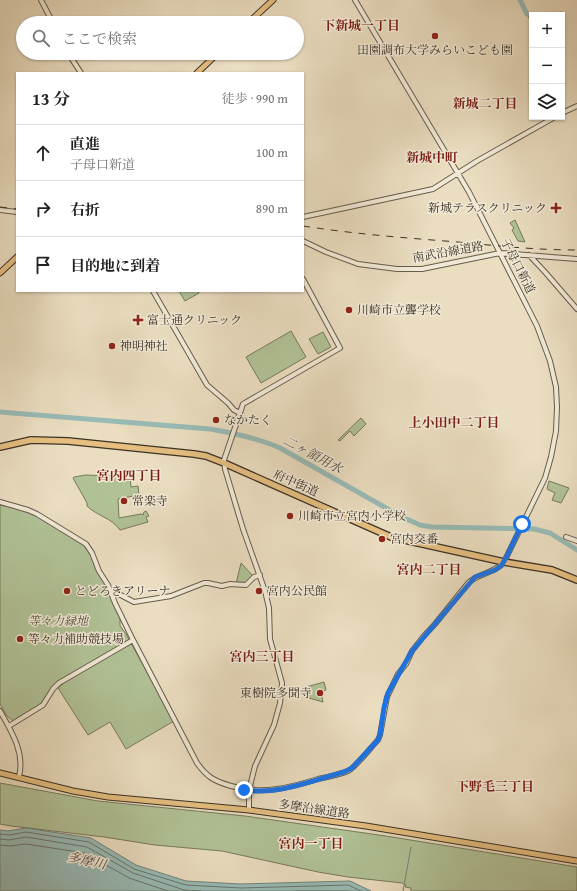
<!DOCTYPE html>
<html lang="ja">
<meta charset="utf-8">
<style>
body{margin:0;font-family:"Gentium Book Plus","Noto Serif JP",serif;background:#f6f6f6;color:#222}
.controls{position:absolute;right:12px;top:12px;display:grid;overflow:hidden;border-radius:0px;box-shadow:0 1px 3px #0004}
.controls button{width:36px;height:36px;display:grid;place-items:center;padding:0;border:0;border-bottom:1px solid #e0e0e0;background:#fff;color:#222;font:20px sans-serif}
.stop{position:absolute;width:12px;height:12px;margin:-9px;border:3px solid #1a73e8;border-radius:50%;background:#fff}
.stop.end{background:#1a73e8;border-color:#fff;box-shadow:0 1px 4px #0008}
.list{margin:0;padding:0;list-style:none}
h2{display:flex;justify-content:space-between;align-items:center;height:52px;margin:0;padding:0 16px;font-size:17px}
h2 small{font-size:13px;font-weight:400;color:#767676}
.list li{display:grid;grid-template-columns:26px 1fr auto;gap:12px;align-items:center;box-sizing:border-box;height:56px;padding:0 16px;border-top:1px solid #e0e0e0}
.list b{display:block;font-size:15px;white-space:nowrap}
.list p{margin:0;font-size:13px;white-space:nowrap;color:#767676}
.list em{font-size:13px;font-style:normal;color:#767676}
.icon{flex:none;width:22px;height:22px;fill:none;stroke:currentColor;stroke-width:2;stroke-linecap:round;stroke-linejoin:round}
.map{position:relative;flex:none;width:577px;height:891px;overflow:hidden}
.search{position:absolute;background:#fff;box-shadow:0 1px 3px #0004;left:16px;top:16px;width:288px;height:44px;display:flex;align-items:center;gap:10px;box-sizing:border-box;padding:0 14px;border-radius:22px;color:#767676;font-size:15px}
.panel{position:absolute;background:#fff;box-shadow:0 1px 3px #0004;left:16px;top:72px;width:288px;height:220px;border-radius:0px}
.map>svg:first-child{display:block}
</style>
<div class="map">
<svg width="577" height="891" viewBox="0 0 577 891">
<rect width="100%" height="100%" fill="#eaddc0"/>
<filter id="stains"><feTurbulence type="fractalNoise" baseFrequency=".005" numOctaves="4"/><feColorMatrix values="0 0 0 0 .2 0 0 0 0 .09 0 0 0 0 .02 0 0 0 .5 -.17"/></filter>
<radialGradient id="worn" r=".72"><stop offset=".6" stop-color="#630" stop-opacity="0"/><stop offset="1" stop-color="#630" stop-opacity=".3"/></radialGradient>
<path fill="#b1c297" stroke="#767a5e" d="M 515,220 L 525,242 L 518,241 L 512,230 L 514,228 L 510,223 Z
M 179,291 L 198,291 L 199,293 L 185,301 Z
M 291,331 L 306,357 L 261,383 L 246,357 Z
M 323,332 L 331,347 L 318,354 L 309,339 Z
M 361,418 L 366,424 L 354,436 L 350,431 L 340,441 L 338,440 Z
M 86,475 L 130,477 L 131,487 L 138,486 L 139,495 L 118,499 L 119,518 L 141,514 L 143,515 L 144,512 L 146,511 L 149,516 L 146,517 L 148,522 L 120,530 C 112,518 97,516 87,506 L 87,503 L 73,478 L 74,477 Z
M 549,481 L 569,488 L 561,503 L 552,500 L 555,493 L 547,489 Z
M 0,505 L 27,511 L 38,516 L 85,546 L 90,553 L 95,567 L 106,584 L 120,618 L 120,626 L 126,634 L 174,721 L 126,749 L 110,722 L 88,735 L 58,688 L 63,684 L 62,680 C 50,687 51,694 43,702 C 36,711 22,716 13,721 L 7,716 L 0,704 Z
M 241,563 L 254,577 L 246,585 L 236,584 Z
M 324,682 L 326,690 L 321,692 L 323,702 L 309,698 L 306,687 Z
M 0,783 L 98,801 L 245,816 L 386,836 L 577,867 L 577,891 L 411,891 L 411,888 L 405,887 L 406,885 L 402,883 L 348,877 L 318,872 L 222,851 L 155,845 L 104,837 L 11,826 L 0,824 Z"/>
<path fill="#98bbb6" stroke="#73847c" d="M 26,828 L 91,838 L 136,865 L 186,881 L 241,884 L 350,881 L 371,891 L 0,891 L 0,830 L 8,831 Z"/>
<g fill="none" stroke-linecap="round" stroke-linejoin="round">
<path stroke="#6a766e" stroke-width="1" d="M 0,834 L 9,835 L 26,832 L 89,842 L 134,869 L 186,885 L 241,888 L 348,885 L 361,891
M 0,839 L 9,840 L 26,837 L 87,847 L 133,873 L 184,890 L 201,891
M 0,845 L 10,846 L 26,844 L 85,853 L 129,878 L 168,891
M 295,891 L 349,891"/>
<path stroke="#73847c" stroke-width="1" d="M 527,14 L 531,22
M 403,891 L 411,847"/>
<path stroke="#98bbb6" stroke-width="5" d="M 520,0 L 527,14
M 0,412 L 210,429 C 233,433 258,438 280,448 L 402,517 L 420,525 L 432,527 L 534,529 L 550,533 L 577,550"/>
<g stroke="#675c4c" stroke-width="6">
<path id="tertiary" d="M 41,0 L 53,23
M 68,53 L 81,73
M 562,113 L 577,106
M 0,210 L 17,212
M 303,217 L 433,189 L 477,161 L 555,117
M 303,241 L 326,252 L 358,264 L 397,269 L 422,269 L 500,253 L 577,259
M 529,255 L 545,272 L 577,309
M 153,291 L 207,385 L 228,403 L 234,410 L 240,413
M 0,502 L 28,510 L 37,514 L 86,544 L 92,553 L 99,571 L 108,585 L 115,603 L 133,640 L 197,763 C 207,777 214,781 231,786 C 262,795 289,788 318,779 C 328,777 339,775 348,771 C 356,767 371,747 378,740 L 380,735 L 387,697 L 398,674 L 406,664 L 412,651 L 423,637 L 435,624 L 469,582 C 480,573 495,573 504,562 L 545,478 L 551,457 L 556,431 L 557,407 L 556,387 L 550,361 L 537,326 L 469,192 L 355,0
M 566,537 L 577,541
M 111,590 L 134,602 L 171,596 L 204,583 L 208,583 L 222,586 L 230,584 L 246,585 L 254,577 L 260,575
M 0,711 C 12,732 25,753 19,777
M 9,726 L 43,705 L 53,689 L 59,683 L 133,640
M 249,810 L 249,790 L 255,766 L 274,725 L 280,703 L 282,683 L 270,639 L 269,608 L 265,591 L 243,529 L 225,469 L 224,460 L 243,404 L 340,348 L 303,279"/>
</g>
<g stroke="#3b3125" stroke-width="7">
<path id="primary" d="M 248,23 L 273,0
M 197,73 L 218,53
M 0,273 L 17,257
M 0,773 L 73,791 L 108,797 L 249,810 L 366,826 L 577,861"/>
</g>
<g stroke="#3b3125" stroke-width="8">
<path id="trunk" d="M 0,447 L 31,440 L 68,441 L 194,454 L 206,456 L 224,463 L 391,537 L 504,562 L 552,570 L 577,580"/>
</g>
<use href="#tertiary" stroke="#f1e9d6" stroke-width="4"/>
<use href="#primary" stroke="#e5be80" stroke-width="5"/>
<use href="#trunk" stroke="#e5be80" stroke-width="5.5"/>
<path stroke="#3b3125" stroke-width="1" stroke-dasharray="7 7" stroke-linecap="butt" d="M 0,207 L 17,209
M 303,226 C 355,234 406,238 458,242 C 498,246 537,250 577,250"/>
</g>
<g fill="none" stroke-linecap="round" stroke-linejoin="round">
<path stroke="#1a73e8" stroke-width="5" d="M 244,790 C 278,795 311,781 344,772 L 352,768 L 378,740 L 380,735 L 384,708 L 388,693 L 412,651 L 475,577 L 495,570 L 501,566 L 506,558 L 522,524"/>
</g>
<g fill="#8f2418" stroke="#f1e9d6" stroke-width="1.5">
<circle cx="435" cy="36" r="4"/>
<path d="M554 202h4v4h4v4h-4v4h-4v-4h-4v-4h4z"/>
<circle cx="349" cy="310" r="4"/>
<path d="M136 314h4v4h4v4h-4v4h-4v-4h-4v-4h4z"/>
<circle cx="112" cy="346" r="4"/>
<circle cx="216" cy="420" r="4"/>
<circle cx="124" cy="501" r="4"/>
<circle cx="290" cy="516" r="4"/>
<circle cx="382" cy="539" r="4"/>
<circle cx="67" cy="591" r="4"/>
<circle cx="259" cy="591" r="4"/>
<circle cx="20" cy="639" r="4"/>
<circle cx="320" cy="693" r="4"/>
</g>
<g text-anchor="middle" stroke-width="3" stroke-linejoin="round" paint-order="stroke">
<g font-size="12" fill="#3b3125" stroke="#f1e9d6" text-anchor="start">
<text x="435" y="54" text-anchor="middle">田園調布大学みらいこども園</text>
<text x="547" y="212" text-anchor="end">新城テラスクリニック</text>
<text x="357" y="314">川崎市立聾学校</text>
<text x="147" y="324">富士通クリニック</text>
<text x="120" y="350">神明神社</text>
<text x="224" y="424">なかたく</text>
<text x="132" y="505">常楽寺</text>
<text x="298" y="520">川崎市立宮内小学校</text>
<text x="390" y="543">宮内交番</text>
<text x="75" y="595">とどろきアリーナ</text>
<text x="267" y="595">宮内公民館</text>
<text x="28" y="643">等々力補助競技場</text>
<text x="312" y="697" text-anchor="end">東樹院多聞寺</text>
</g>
<g font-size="12" fill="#3b3125" stroke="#f1e9d6">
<text transform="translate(448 252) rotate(-10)" y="4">南武沿線道路</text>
<text transform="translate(518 266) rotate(63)" y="4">子母口新道</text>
<text transform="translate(296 483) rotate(24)" y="4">府中街道</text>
<text transform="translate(314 809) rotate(8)" y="4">多摩沿線道路</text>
</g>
<g font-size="12" font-style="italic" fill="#534e3c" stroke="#f1e9d6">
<text x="58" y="625">等々力緑地</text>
</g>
<g font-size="13" font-weight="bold" fill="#7a1f14" stroke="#f1e9d6">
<text x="361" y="30">下新城一丁目</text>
<text x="485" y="108">新城二丁目</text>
<text x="432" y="162">新城中町</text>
<text x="454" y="427">上小田中二丁目</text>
<text x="129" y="480">宮内四丁目</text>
<text x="429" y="574">宮内二丁目</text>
<text x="262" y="661">宮内三丁目</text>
<text x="495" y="791">下野毛三丁目</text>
<text x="311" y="848">宮内一丁目</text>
</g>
<g font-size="13" font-style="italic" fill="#4e4d42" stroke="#f1e9d6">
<text transform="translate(313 454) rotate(28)" y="5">二ヶ領用水</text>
<text transform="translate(87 860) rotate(13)" y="5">多摩川</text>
</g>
</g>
<rect width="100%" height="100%" filter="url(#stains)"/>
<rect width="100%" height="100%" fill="url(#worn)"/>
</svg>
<div class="controls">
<button>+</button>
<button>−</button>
<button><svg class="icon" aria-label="layers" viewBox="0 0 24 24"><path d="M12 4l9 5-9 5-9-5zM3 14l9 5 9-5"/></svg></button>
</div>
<div class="stop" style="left:522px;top:524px"></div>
<div class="stop end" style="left:244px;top:790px"></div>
<div class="search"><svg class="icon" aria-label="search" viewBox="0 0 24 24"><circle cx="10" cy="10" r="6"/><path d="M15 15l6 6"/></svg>ここで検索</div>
<section class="panel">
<h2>13 分<small>徒歩 · 990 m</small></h2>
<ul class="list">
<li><svg class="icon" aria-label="ahead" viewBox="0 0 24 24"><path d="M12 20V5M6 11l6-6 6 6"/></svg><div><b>直進</b><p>子母口新道</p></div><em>100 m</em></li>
<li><svg class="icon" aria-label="right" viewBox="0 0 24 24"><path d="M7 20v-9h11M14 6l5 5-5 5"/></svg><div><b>右折</b></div><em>890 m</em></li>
<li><svg class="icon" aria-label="arrive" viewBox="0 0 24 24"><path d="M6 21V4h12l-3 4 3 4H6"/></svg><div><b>目的地に到着</b></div></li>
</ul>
</section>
</div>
